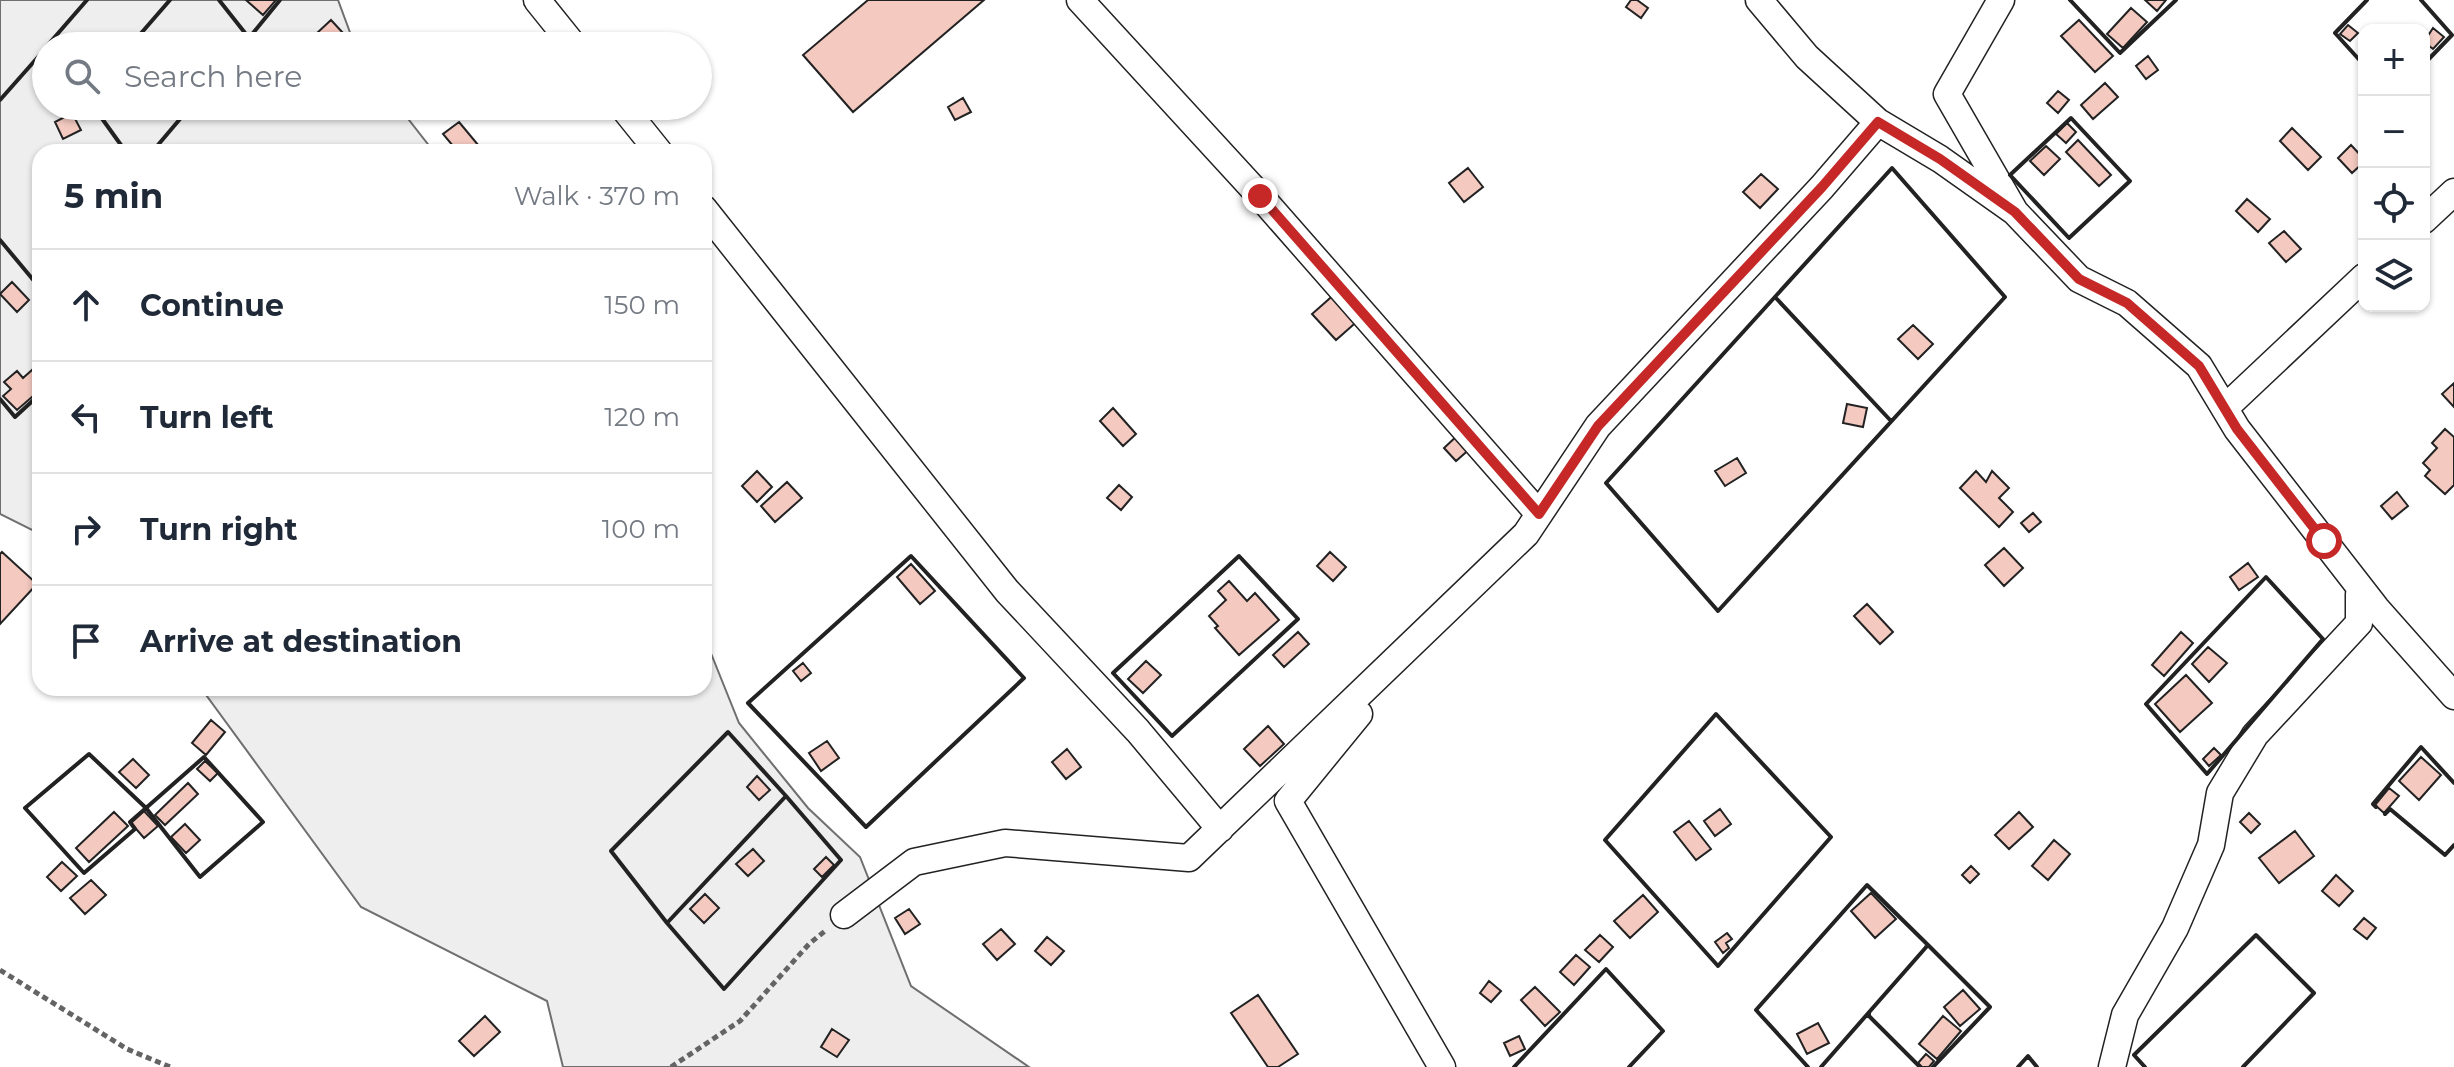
<!DOCTYPE html>
<meta charset="utf-8">
<style>
body{margin:0;font-family:Montserrat,sans-serif;background:#f2f2f3;color:#1f2937}
.controls{position:absolute;right:24px;top:24px;display:grid;overflow:hidden;border-radius:16px;box-shadow:0 2px 6px #0004}
.controls button{width:72px;height:72px;display:grid;place-items:center;padding:0;border:0;border-bottom:2px solid #e0e1e3;background:#fff;color:#1f2937;font:40px sans-serif}
.stop{position:absolute;width:24px;height:24px;margin:-18px;border:6px solid #c62828;border-radius:50%;background:#fff}
.stop.end{background:#c62828;border-color:#fff;box-shadow:0 2px 8px #0008}
.list{margin:0;padding:0;list-style:none}
h2{display:flex;justify-content:space-between;align-items:center;height:104px;margin:0;padding:0 32px;font-size:34px}
h2 small{font-size:26px;font-weight:400;color:#747a83}
.list li{display:grid;grid-template-columns:52px 1fr auto;gap:24px;align-items:center;box-sizing:border-box;height:112px;padding:0 32px;border-top:2px solid #e0e1e3}
.list b{display:block;font-size:30px;white-space:nowrap}
.list em{font-size:26px;font-style:normal;color:#747a83}
.icon{flex:none;width:44px;height:44px;fill:none;stroke:currentColor;stroke-width:2;stroke-linecap:round;stroke-linejoin:round}
.map{position:relative;flex:none;width:2454px;height:1067px;overflow:hidden}
.search{position:absolute;background:#fff;box-shadow:0 2px 6px #0004;left:32px;top:32px;width:680px;height:88px;display:flex;align-items:center;gap:20px;box-sizing:border-box;padding:0 28px;border-radius:44px;color:#747a83;font-size:30px}
.panel{position:absolute;background:#fff;box-shadow:0 2px 6px #0004;left:32px;top:144px;width:680px;height:552px;border-radius:24px}
.map>svg:first-child{display:block}
</style>
<div class="map">
<svg width="2454" height="1067" viewBox="0 0 2454 1067">
<rect width="100%" height="100%" fill="#fff"/>
<path fill="#eee" stroke="#6f6f6f" stroke-width="2" d="M 0,0 L 338,0 L 355,46 L 46,46 L 46,106 L 398,106 L 434,152 L 40,152 L 40,534 L 0,514 Z
M 704,636 L 739,723 L 808,808 L 860,857 L 911,986 L 1029,1067 L 563,1067 L 547,1001 L 361,907 L 201,688 L 704,688 Z"/>
<path fill="#f3c9c0" stroke="#222" stroke-width="2" d="M 246,0 L 276,0 L 263,15 Z
M 868,0 L 984,0 L 853,112 L 803,55 Z
M 1631,0 L 1637,0 L 1648,8 L 1641,18 L 1626,7 Z
M 2145,0 L 2166,0 L 2157,11 Z
M 2131,8 L 2147,22 L 2123,48 L 2107,34 Z
M 331,20 L 343,33 L 329,46 L 317,33 Z
M 2079,20 L 2113,56 L 2095,72 L 2061,36 Z
M 2348,25 L 2358,33 L 2350,41 L 2340,34 Z
M 2433,28 L 2444,37 L 2433,49 L 2424,42 Z
M 2148,56 L 2158,70 L 2146,79 L 2136,66 Z
M 2105,83 L 2118,97 L 2093,119 L 2081,105 Z
M 2058,91 L 2069,100 L 2058,113 L 2047,103 Z
M 963,98 L 971,112 L 955,120 L 948,107 Z
M 72,113 L 81,130 L 63,139 L 55,122 Z
M 459,122 L 484,152 L 458,152 L 443,134 Z
M 2067,123 L 2076,132 L 2066,143 L 2056,134 Z
M 2292,128 L 2321,157 L 2308,170 L 2280,141 Z
M 2078,140 L 2111,175 L 2099,186 L 2066,152 Z
M 2351,145 L 2364,159 L 2364,162 L 2352,173 L 2338,158 Z
M 2046,146 L 2060,159 L 2044,175 L 2030,161 Z
M 1468,168 L 1483,187 L 1464,202 L 1449,183 Z
M 1761,174 L 1778,189 L 1760,208 L 1743,192 Z
M 2247,199 L 2270,219 L 2258,232 L 2236,211 Z
M 2284,231 L 2301,249 L 2286,262 L 2269,243 Z
M 12,282 L 29,300 L 17,312 L 0,294 Z
M 1337,292 L 1361,318 L 1336,340 L 1312,314 Z
M 1913,325 L 1933,344 L 1918,359 L 1898,339 Z
M 32,370 L 40,379 L 40,390 L 17,410 L 3,396 L 11,389 L 4,382 L 17,371 L 23,378 Z
M 2454,383 L 2454,407 L 2442,394 Z
M 1847,404 L 1867,408 L 1863,427 L 1843,423 Z
M 1113,408 L 1136,434 L 1123,446 L 1100,421 Z
M 2445,429 L 2454,437 L 2454,485 L 2445,494 L 2425,476 L 2430,470 L 2423,463 L 2437,448 L 2432,443 Z
M 1459,434 L 1472,447 L 1456,461 L 1444,448 Z
M 1737,458 L 1746,473 L 1725,486 L 1715,471 Z
M 757,471 L 772,487 L 757,502 L 742,486 Z
M 1976,471 L 1986,482 L 1992,471 L 2009,488 L 1999,498 L 2013,512 L 1999,527 L 1960,488 Z
M 787,482 L 802,498 L 775,522 L 761,506 Z
M 1119,485 L 1132,497 L 1121,510 L 1107,498 Z
M 2397,492 L 2408,506 L 2392,519 L 2381,506 Z
M 2033,513 L 2041,522 L 2029,532 L 2021,523 Z
M 2004,548 L 2023,568 L 2004,586 L 1985,565 Z
M 2,552 L 37,584 L 0,624 L 0,554 Z
M 1330,552 L 1346,567 L 1333,581 L 1317,566 Z
M 2248,563 L 2258,577 L 2239,590 L 2230,577 Z
M 911,564 L 935,591 L 920,604 L 897,577 Z
M 1229,581 L 1247,601 L 1255,593 L 1279,620 L 1239,655 L 1215,628 L 1218,626 L 1209,616 L 1226,600 L 1218,591 Z
M 1867,604 L 1893,632 L 1880,644 L 1854,616 Z
M 1298,632 L 1309,644 L 1284,667 L 1273,655 Z
M 2181,632 L 2193,643 L 2164,676 L 2152,665 Z
M 2208,647 L 2227,663 L 2209,682 L 2192,664 Z
M 1146,661 L 1161,675 L 1143,693 L 1128,679 Z
M 803,663 L 811,673 L 801,681 L 793,671 Z
M 2186,675 L 2212,703 L 2180,732 L 2155,704 Z
M 211,720 L 225,732 L 206,755 L 192,743 Z
M 1268,726 L 1284,744 L 1260,766 L 1244,749 Z
M 827,741 L 839,758 L 821,771 L 809,753 Z
M 2214,748 L 2221,755 L 2209,766 L 2203,759 Z
M 1067,749 L 1081,767 L 1066,779 L 1052,762 Z
M 2421,757 L 2441,775 L 2419,800 L 2399,781 Z
M 133,759 L 149,775 L 136,788 L 119,772 Z
M 205,761 L 218,773 L 210,781 L 197,769 Z
M 757,776 L 770,790 L 759,800 L 747,787 Z
M 188,783 L 198,794 L 165,825 L 155,815 Z
M 2389,788 L 2399,796 L 2384,813 L 2375,805 Z
M 1720,809 L 1731,824 L 1715,836 L 1704,821 Z
M 144,811 L 158,826 L 144,838 L 131,823 Z
M 114,812 L 128,826 L 89,862 L 76,848 Z
M 2019,812 L 2033,827 L 2009,849 L 1995,835 Z
M 2249,813 L 2260,824 L 2251,833 L 2240,822 Z
M 1689,821 L 1711,849 L 1696,860 L 1674,832 Z
M 185,824 L 200,840 L 186,853 L 171,837 Z
M 2295,831 L 2314,856 L 2279,883 L 2259,858 Z
M 2054,840 L 2070,854 L 2048,880 L 2032,866 Z
M 753,849 L 764,861 L 748,876 L 736,864 Z
M 826,857 L 834,865 L 822,877 L 814,869 Z
M 62,862 L 77,876 L 61,891 L 47,877 Z
M 1971,866 L 1979,874 L 1970,883 L 1962,875 Z
M 2336,875 L 2353,891 L 2339,906 L 2322,891 Z
M 91,880 L 106,895 L 85,914 L 70,898 Z
M 1871,893 L 1896,919 L 1875,938 L 1851,911 Z
M 705,894 L 719,908 L 704,923 L 690,909 Z
M 1643,895 L 1658,912 L 1630,938 L 1614,921 Z
M 909,909 L 920,924 L 905,934 L 895,918 Z
M 2364,918 L 2376,928 L 2367,939 L 2354,929 Z
M 1001,929 L 1015,944 L 997,960 L 983,944 Z
M 1727,933 L 1732,939 L 1726,943 L 1729,948 L 1723,953 L 1715,942 Z
M 1600,935 L 1613,947 L 1599,962 L 1585,950 Z
M 1047,937 L 1064,951 L 1051,965 L 1035,951 Z
M 1576,955 L 1590,967 L 1574,985 L 1560,972 Z
M 1489,981 L 1501,991 L 1491,1002 L 1480,993 Z
M 1535,987 L 1560,1012 L 1545,1026 L 1521,1000 Z
M 1963,990 L 1980,1009 L 1960,1026 L 1944,1007 Z
M 1258,995 L 1298,1054 L 1278,1067 L 1268,1067 L 1231,1013 Z
M 485,1016 L 500,1032 L 474,1056 L 459,1041 Z
M 1943,1016 L 1961,1031 L 1937,1059 L 1919,1044 Z
M 1818,1023 L 1829,1043 L 1807,1054 L 1797,1034 Z
M 832,1029 L 849,1040 L 837,1057 L 821,1047 Z
M 1519,1036 L 1525,1049 L 1510,1056 L 1504,1043 Z
M 1926,1054 L 1934,1061 L 1929,1067 L 1922,1067 L 1918,1063 Z"/>
<g fill="none" stroke-linecap="round" stroke-linejoin="round">
<g stroke="#222" stroke-width="29">
<path id="street" d="M 537,0 L 574,46
M 1080,0 L 1260,196 L 1539,514
M 1759,0 L 1807,57 L 1878,122
M 2001,0 L 1947,94 L 2015,212 L 2079,279 L 2127,303 L 2199,366 L 2237,429 L 2376,608 L 2454,696
M 622,106 L 659,152
M 704,209 L 1007,591 L 1138,731 L 1220,829
M 2424,220 L 2454,192
M 2225,408 L 2364,277
M 1359,714 L 1288,801 L 1442,1067
M 844,915 L 914,862 L 1005,843 L 1189,858 L 1526,534 L 1598,426 L 1822,187 L 1878,122 L 1940,159 L 2015,212
M 2112,1067 L 2125,1015 L 2175,928 L 2211,845 L 2220,793 L 2255,735 L 2359,623 L 2359,594"/>
</g>
<path stroke="#646464" stroke-width="5" stroke-dasharray="6 4" stroke-linecap="butt" d="M 0,970 L 127,1049 L 170,1067
M 671,1067 L 740,1021 L 809,944 L 825,931"/>
<use href="#street" stroke="#fff" stroke-width="26"/>
<path stroke="#222" stroke-width="4" d="M 219,0 L 249,38 L 280,0
M 2070,0 L 2120,53 L 2176,0
M 2421,0 L 2452,35 L 2424,64
M 47,46 L 87,0
M 130,46 L 170,0
M 2364,65 L 2335,33 L 2367,0
M 0,100 L 46,48
M 93,106 L 126,152
M 2071,118 L 2130,181 L 2069,238 L 2010,175 Z
M 152,152 L 191,106
M 1892,168 L 2005,297 L 1718,611 L 1606,483 Z
M 0,240 L 40,288
M 1775,297 L 1891,421
M 0,399 L 15,417 L 40,394
M 911,556 L 1024,678 L 866,827 L 748,703 Z
M 1239,556 L 1298,619 L 1172,736 L 1113,673 Z
M 2266,577 L 2323,639 L 2207,774 L 2146,704 Z
M 1716,714 L 1831,837 L 1718,966 L 1605,840 Z
M 728,732 L 786,796 L 667,923 L 611,851 Z
M 89,754 L 146,808 L 130,822 L 135,829 L 84,873 L 25,808 Z
M 204,757 L 263,822 L 200,877 L 146,808 Z
M 786,796 L 841,860 L 724,989 L 667,923 Z
M 2376,807 L 2373,804 L 2421,747 L 2454,783
M 2385,814 L 2390,809 L 2445,855 L 2454,845
M 1926,947 L 1928,945 L 1990,1007 L 1933,1067
M 1869,1014 L 1868,1015 L 1920,1067
M 1514,1067 L 1606,969 L 1663,1031 L 1629,1067
M 1808,1067 L 1756,1010 L 1867,885 L 1928,945 L 1821,1067
M 2018,1067 L 2028,1056 L 2037,1067
M 2145,1067 L 2134,1055 L 2256,935 L 2314,993 L 2243,1067"/>
</g>
<g fill="none" stroke-linecap="round" stroke-linejoin="round">
<path stroke="#c62828" stroke-width="10" d="M 1260,196 L 1539,514 L 1598,426 L 1822,187 L 1878,122 L 1940,159 L 2015,212 L 2079,279 L 2127,303 L 2199,366 L 2237,429 L 2324,541"/>
</g>
</svg>
<div class="controls">
<button>+</button>
<button>−</button>
<button><svg class="icon" aria-label="locate" viewBox="0 0 24 24"><circle cx="12" cy="12" r="6"/><path d="M12 2v4M12 18v4M2 12h4M18 12h4"/></svg></button>
<button><svg class="icon" aria-label="layers" viewBox="0 0 24 24"><path d="M12 4l9 5-9 5-9-5zM3 14l9 5 9-5"/></svg></button>
</div>
<div class="stop" style="left:2324px;top:541px"></div>
<div class="stop end" style="left:1260px;top:196px"></div>
<div class="search"><svg class="icon" aria-label="search" viewBox="0 0 24 24"><circle cx="10" cy="10" r="6"/><path d="M15 15l6 6"/></svg>Search here</div>
<section class="panel">
<h2>5 min<small>Walk · 370 m</small></h2>
<ul class="list">
<li><svg class="icon" aria-label="ahead" viewBox="0 0 24 24"><path d="M12 20V5M6 11l6-6 6 6"/></svg><div><b>Continue</b></div><em>150 m</em></li>
<li><svg class="icon" aria-label="left" viewBox="0 0 24 24"><path d="M17 20v-9H6M10 6l-5 5 5 5"/></svg><div><b>Turn left</b></div><em>120 m</em></li>
<li><svg class="icon" aria-label="right" viewBox="0 0 24 24"><path d="M7 20v-9h11M14 6l5 5-5 5"/></svg><div><b>Turn right</b></div><em>100 m</em></li>
<li><svg class="icon" aria-label="arrive" viewBox="0 0 24 24"><path d="M6 21V4h12l-3 4 3 4H6"/></svg><div><b>Arrive at destination</b></div></li>
</ul>
</section>
</div>
